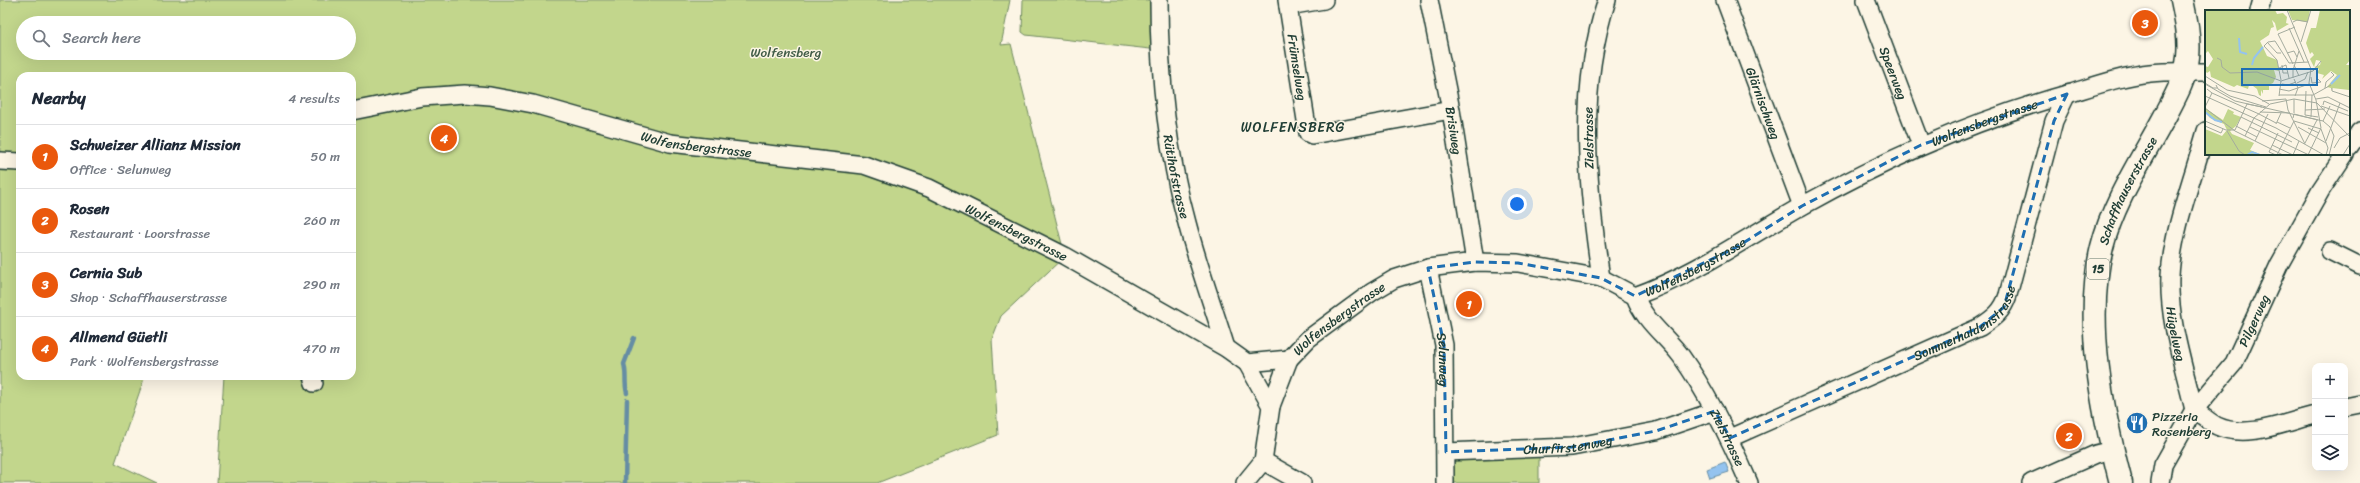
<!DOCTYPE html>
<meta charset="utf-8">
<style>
body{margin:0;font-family:Sriracha,sans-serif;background:#f6f6f7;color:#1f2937}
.controls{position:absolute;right:12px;bottom:12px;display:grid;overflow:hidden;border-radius:8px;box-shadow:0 4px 16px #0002}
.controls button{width:36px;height:36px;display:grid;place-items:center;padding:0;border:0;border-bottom:1px solid #e0e1e3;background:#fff;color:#1f2937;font:20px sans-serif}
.you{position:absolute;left:1517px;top:204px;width:14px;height:14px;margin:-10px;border:3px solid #fff;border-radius:50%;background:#1a73e8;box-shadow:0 0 0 6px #1a73e833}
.badge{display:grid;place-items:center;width:26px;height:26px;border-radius:50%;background:#ea580c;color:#fff;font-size:13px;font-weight:700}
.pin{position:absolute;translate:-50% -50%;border:2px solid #fff;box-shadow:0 1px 4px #0006}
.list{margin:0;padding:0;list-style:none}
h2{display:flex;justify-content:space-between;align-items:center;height:52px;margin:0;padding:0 16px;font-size:17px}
h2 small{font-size:13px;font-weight:400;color:#747a83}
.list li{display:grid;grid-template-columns:26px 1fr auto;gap:12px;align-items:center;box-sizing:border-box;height:64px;padding:0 16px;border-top:1px solid #e0e1e3}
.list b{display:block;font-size:15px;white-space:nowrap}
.list p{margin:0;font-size:13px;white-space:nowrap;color:#747a83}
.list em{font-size:13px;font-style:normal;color:#747a83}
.icon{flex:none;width:22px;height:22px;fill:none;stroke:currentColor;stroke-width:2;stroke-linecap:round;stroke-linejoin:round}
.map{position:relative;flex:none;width:2360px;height:483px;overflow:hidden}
.search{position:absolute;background:#fff;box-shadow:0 4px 16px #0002;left:16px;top:16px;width:340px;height:44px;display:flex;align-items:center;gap:10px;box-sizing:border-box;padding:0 14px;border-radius:22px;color:#747a83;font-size:15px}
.panel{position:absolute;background:#fff;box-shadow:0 4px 16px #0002;left:16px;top:72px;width:340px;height:308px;border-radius:12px}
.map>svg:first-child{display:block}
</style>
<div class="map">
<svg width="2360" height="483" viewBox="0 0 2360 483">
<rect width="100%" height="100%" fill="#fcf5e5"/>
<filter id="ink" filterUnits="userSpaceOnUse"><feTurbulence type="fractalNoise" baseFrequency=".025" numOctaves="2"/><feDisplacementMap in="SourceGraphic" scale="8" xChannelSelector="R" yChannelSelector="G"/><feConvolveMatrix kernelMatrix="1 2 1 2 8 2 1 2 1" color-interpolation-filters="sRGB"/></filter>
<g filter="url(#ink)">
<path fill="#c2d68c" stroke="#708a60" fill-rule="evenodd" d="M 0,0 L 1010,0 L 1001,45 L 1011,44 L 1065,256 L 1001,316 L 992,339 L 998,435 L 877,483 L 217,483 L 224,376 L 352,376 L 352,76 L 20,76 L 20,376 L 145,376 L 115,463 L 157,483 L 0,483 ZM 23,23 L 349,23 L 349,53 L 23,53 Z
M 1023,0 L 1159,0 L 1159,50 L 1026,35 L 1022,32 Z
M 1446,452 L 1539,453 L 1539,483 L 1445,483 Z"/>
<path fill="#94c3ef" stroke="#658da4" d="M 1725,462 L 1729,472 L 1710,478 L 1707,469 Z"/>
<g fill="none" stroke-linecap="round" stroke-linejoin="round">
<path stroke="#658da4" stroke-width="4.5" d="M 627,393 C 624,383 627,374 624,364 L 634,338
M 625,483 L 627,400"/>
<g stroke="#1f3d34" stroke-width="20">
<g id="minor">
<path id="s1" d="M 1159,0 C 1159,74 1167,151 1187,223 C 1198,265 1213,306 1226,348"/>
<path id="s2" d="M 1287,0 L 1308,133 L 1312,135 L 1451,110"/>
<path id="s3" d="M 1429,0 L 1451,110 L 1475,262"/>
<path id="s4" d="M 1725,0 L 1802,206"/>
<path id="s5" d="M 1866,0 L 1921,145"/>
<path d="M 1288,6 L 1324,0"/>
<path d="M 2259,11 L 2262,0"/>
<path id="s6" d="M 352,111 L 422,97 L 465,94 L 490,96 L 533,104 L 670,143 L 864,165 L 929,188 L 1065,256 L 1226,348 L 1247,363 L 1289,359 L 1308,339 L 1372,292 L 1394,279 L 1428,268 L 1475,262 L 1518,263 L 1601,278 L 1635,296 C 1696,274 1747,237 1802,206 C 1888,158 1977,119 2071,93 C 2097,85 2123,76 2150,73 C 2168,71 2188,72 2206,72"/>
<path id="s7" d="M 2206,131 C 2194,175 2172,231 2170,276 C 2168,320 2184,367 2194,410 C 2202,415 2209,422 2217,426 C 2247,440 2286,422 2315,415"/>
<path d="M 2349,147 L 2360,131"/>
<path d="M 0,161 L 20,162"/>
<path d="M 2330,251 L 2360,266"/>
<path id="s8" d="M 1428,268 L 1444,345 L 1445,483"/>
<path d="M 1601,278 C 1587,186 1577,90 1607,0"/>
<path id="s9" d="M 1635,296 C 1644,321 1665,335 1681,356 C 1709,395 1730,439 1749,483"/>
<path d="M 312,376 L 314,383"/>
<path d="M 1271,406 L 1289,359"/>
<path d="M 2345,407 L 2360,404"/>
<path id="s10" d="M 1730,438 L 1980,327 C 1994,318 2003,311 2008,295 L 2054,121 L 2067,94"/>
<path id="s11" d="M 1446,452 L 1572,447 L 1656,431 L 1715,411"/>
<path d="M 1263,461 L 1302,483"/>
<path d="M 1245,483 L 1263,461 L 1271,406 L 1247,363"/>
<path d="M 2031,483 L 2096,454 L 2112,450"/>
<path id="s12" d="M 2160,483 L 2163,465 L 2194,410 L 2234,363 L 2279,265 L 2321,190 L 2345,154"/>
</g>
</g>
<g stroke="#1f3d34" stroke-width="25">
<g id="primary">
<path id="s13" d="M 2121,483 C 2102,410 2084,321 2102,247 C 2113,202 2142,159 2164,118 C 2174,99 2186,79 2188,57 C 2190,38 2186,19 2182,0"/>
</g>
</g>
<use href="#minor" stroke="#fcf5e5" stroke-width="17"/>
<use href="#primary" stroke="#fcf5e5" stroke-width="22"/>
</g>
</g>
<path fill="none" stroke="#1f6fb2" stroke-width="3" stroke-dasharray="8 5" stroke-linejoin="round" d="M 2067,94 L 2054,121 L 2004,307 L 1980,327 L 1730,438 L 1715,411 L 1656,431 L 1572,447 L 1446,452 L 1444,345 L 1428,268 L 1475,262 L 1518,263 L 1601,278 L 1635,296 L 1735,248 L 1802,206 L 1921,145 Z"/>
<defs>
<g id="restaurant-disc" transform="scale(1.15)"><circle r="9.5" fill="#1f6fb2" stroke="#fcf5e5"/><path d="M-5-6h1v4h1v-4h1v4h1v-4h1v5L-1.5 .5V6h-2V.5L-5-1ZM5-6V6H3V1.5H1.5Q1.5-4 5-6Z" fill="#fff"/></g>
</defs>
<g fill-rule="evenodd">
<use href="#restaurant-disc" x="2137" y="423"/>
</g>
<g text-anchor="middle" stroke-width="3" stroke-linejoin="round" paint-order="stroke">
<rect fill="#fcf5e5" stroke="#617469" stroke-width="1" x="2087" y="259" width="22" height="20" rx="3"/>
<g font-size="12" font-weight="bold" fill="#1f3d34">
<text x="2098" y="273">15</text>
</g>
<g font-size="13" fill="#405c46" stroke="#fcf5e5">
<text x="786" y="57">Wolfensberg</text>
</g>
<g font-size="13" fill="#1f3d34" stroke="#fcf5e5">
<text dy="5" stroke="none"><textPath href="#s2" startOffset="68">Frümselweg</textPath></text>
<text dy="5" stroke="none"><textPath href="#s5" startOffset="78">Speerweg</textPath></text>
<text dy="5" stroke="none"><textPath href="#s4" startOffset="110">Glärnischweg</textPath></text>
<text dy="5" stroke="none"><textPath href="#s6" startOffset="1768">Wolfensbergstrasse</textPath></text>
<text dy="5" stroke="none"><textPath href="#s3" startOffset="133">Brisiweg</textPath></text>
<text transform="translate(1588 138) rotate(-91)" y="5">Zielstrasse</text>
<text dy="5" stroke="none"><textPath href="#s6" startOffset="352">Wolfensbergstrasse</textPath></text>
<text dy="5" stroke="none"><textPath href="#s1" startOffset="178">Rütihofstrasse</textPath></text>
<text dy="5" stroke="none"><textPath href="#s13" startOffset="301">Schaffhauserstrasse</textPath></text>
<text dy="5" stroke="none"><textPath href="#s6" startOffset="688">Wolfensbergstrasse</textPath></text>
<text dy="5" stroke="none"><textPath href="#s6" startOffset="1444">Wolfensbergstrasse</textPath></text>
<text dy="5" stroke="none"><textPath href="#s6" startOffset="1060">Wolfensbergstrasse</textPath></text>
<text dy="5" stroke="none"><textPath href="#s10" startOffset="264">Sommerhaldenstrasse</textPath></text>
<text dy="5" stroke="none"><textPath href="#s12" startOffset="190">Pilgerweg</textPath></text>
<text dy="5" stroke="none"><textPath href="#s7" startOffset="208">Hügelweg</textPath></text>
<text dy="5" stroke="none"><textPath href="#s8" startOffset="93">Selunweg</textPath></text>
<text dy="5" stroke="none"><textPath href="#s9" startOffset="170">Zielstrasse</textPath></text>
<text dy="5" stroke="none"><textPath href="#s11" startOffset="122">Churfirstenweg</textPath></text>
</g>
<g font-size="13" fill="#1f3d34" stroke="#fcf5e5" text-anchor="start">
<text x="2152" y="421">Pizzeria<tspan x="2152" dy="15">Rosenberg</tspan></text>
</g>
<g font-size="14" letter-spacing="1" fill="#1f3d34" stroke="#fcf5e5">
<text x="1293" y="132">WOLFENSBERG</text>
</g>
</g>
<g transform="translate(2205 10)">
<rect width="145" height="145" fill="#fcf5e5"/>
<path d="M 0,0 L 70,0 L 72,4 L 78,3 L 82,7 L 81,13 L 84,14 L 72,21 L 70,13 L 67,10 L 69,17 L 66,18 L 64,25 L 55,31 L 62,46 L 72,50 L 74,61 L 69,60 L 71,67 L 68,73 L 64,75 L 64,80 L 58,80 L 58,84 L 56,80 L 56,86 L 54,85 L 52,79 L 48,76 L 44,75 L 43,79 L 32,75 L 29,77 L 6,67 L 5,61 L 2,63 L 0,61 L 0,56 L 3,57 L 8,49 L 3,41 L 0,44 ZM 83,0 L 105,0 L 103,12 L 87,10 ZM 115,0 L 145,0 L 145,50 L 141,55 L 145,55 L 144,80 L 127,78 L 126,81 L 126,78 L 122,77 L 132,65 L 126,61 L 117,69 L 119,65 L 112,63 L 114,59 L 109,57 L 115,55 L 116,51 L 111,50 L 109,57 L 105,49 L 109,45 L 107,42 L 105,44 L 101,33 L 106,18 L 111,18 ZM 0,98 L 18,110 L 23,99 L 29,102 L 28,104 L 36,107 L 31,116 L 25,121 L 27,124 L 49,133 L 45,140 L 57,145 L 0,145 L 0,119 L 17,126 L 22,120 L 19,114 L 5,108 L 0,102 Z" fill="#c2d68c"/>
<path fill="none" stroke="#94c3ef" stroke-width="2" d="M 34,28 L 35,42 L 42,44M 47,55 L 49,48 L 58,37M 126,74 L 135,65M 0,102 L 10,110 L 17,112M 42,145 L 47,142 L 55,145"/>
<path fill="none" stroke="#a4ab9e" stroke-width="1" d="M 82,0 L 106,59 L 104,73 L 111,90 L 116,118 L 103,145M 88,12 L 92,10 L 103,12M 84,18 L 99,52M 62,32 L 72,43 L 76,43M 96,32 L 106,0M 82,43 L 89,41 L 92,47M 12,48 L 16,50 L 17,57 L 25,63 L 52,62 L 76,71M 88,54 L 73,24 L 90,17M 77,55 L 78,63 L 83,63M 89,55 L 94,66M 74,58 L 81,55 L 84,68M 0,66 L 22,80 L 50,86 L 64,94M 106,67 L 107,73 L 116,72 L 111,67M 88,68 L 88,60 L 94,41M 89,69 L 93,78 L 90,86M 76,70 L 72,50 L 59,36 L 63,32 L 70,31 L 84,53 L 104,52M 76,71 L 108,61 L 116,51M 0,73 L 8,78 L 12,78M 92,73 L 100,69 L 103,62M 0,74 L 30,91 L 118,111 L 125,117 L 129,126 L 124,145M 77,74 L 83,75 L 91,72M 11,75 L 13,79 L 25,86 L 61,97M 120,78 L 121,72 L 129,65 L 126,62M 127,78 L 127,81 L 145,87M 74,79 L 84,81 L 104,74M 101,81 L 100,105 L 113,107M 7,83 L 54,104M 74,85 L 108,85 L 126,75M 0,86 L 71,118 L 119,145M 74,86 L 76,71M 111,89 L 123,87 L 145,98M 57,91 L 81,89 L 83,100 L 100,134M 112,93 L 145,127M 118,95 L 119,91 L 143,101M 116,96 L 145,106M 0,97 L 7,83 L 2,79M 0,98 L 30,121 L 78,145M 100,100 L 120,99M 55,102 L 85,103M 89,103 L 89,89M 54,104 L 71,113M 36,107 L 87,132M 106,107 L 107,85M 88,108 L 89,104 L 113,110M 0,111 L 21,120 L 30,120M 89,111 L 116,119M 118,111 L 125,96M 72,112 L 85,118M 71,114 L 76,103M 0,116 L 16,123 L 18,119M 31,116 L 52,127M 45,117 L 104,145M 93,117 L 121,133M 103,118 L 114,123M 116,119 L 123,138 L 121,145M 30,120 L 42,94 L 57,97M 22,121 L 34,141 L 40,145M 40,126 L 49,108 L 65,94 L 89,89 L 112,93M 50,131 L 63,104M 121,131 L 135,93M 100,133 L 112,110M 67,135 L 88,145M 129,138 L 135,128 L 145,123M 71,145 L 64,142 L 73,123M 72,145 L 89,111M 88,145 L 94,131M 138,145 L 145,134"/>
<path fill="#1f6fb2" fill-opacity="0.15" stroke="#1f6fb2" stroke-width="2" d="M 37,59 L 112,59 L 112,75 L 37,75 Z"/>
<rect width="145" height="145" fill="none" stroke="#1f3d34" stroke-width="2"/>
</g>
</svg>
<div class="controls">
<button>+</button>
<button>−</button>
<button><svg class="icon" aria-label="layers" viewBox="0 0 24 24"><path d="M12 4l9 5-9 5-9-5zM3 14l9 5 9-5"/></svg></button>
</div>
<div class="you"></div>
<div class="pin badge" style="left:1469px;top:304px">1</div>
<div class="pin badge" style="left:2069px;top:436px">2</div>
<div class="pin badge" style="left:2145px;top:23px">3</div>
<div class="pin badge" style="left:444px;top:138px">4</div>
<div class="search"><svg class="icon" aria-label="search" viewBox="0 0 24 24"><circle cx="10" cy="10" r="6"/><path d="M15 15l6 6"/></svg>Search here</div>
<section class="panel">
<h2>Nearby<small>4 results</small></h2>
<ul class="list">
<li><span class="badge">1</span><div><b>Schweizer Allianz Mission</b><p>Office · Selunweg</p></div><em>50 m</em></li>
<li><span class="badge">2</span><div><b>Rosen</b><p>Restaurant · Loorstrasse</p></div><em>260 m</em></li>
<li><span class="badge">3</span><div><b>Cernia Sub</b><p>Shop · Schaffhauserstrasse</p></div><em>290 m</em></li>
<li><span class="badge">4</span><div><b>Allmend Güetli</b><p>Park · Wolfensbergstrasse</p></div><em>470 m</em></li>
</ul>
</section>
</div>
